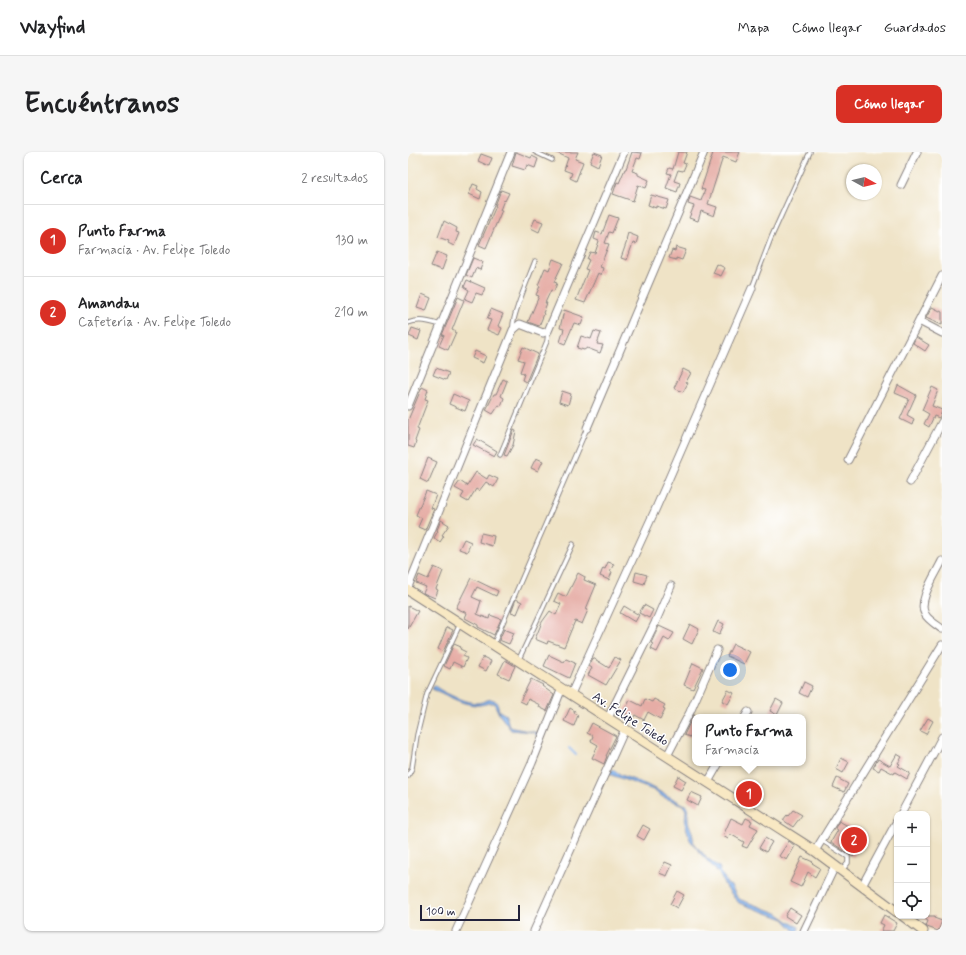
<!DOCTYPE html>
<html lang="es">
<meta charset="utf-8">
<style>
body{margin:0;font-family:Mynerve,sans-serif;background:#f6f6f6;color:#202124}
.controls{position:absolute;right:12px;bottom:12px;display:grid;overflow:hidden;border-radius:8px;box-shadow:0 1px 3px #0004}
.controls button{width:36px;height:36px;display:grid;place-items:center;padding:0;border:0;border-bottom:1px solid #e0e0e0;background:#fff;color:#202124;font:20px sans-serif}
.compass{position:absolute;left:438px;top:12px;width:36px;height:36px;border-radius:50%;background:#fff;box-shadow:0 1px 3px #0004;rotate:98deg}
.scale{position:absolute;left:12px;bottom:10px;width:100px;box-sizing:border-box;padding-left:4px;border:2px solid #22223b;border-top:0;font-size:11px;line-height:14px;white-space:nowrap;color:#22223b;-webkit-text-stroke:3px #fff;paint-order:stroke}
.you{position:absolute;left:322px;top:518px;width:14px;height:14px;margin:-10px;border:3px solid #fff;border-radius:50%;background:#1a73e8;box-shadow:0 0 0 6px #1a73e833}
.badge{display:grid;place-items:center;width:26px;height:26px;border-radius:50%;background:#d93025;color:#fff;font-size:13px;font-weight:700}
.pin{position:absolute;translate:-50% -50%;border:2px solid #fff;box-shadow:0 1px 4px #0006}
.popup{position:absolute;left:284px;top:562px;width:114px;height:52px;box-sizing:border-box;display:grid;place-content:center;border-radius:8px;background:#fff;filter:drop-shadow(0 1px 3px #0005);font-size:13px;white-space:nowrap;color:#757577}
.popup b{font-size:15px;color:#202124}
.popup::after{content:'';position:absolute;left:50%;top:100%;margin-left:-8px;border:8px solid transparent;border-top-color:#fff}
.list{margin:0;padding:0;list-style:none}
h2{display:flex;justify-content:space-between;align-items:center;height:52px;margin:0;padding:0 16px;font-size:17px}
h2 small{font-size:13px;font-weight:400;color:#757577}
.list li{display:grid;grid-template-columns:26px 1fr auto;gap:12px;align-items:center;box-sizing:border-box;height:72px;padding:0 16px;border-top:1px solid #e0e0e0}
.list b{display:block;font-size:15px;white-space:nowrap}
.list p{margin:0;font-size:13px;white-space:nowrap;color:#757577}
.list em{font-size:13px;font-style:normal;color:#757577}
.icon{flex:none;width:22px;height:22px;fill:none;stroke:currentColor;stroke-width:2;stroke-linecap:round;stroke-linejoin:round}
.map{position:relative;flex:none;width:534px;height:779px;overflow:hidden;border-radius:8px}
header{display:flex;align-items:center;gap:24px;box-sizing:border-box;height:56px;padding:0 20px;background:#fff;border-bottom:1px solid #e0e0e0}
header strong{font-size:19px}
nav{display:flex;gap:22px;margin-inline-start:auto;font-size:14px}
.intro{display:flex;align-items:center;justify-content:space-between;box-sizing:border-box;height:96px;padding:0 24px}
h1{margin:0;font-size:28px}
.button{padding:10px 18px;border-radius:8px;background:#d93025;color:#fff;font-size:14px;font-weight:700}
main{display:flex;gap:24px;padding:0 24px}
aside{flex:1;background:#fff;border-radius:8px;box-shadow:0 1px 3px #0004}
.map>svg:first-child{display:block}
</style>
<header>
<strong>Wayfind</strong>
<nav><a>Mapa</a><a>Cómo llegar</a><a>Guardados</a></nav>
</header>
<div class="intro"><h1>Encuéntranos</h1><a class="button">Cómo llegar</a></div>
<main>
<aside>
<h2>Cerca<small>2 resultados</small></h2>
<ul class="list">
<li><span class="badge">1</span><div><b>Punto Farma</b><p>Farmacia · Av. Felipe Toledo</p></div><em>130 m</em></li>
<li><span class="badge">2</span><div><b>Amandau</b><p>Cafetería · Av. Felipe Toledo</p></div><em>210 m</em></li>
</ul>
</aside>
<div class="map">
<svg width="534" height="779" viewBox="0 0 534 779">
<rect width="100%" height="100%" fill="#fff"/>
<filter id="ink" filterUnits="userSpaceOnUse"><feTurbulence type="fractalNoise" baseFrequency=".025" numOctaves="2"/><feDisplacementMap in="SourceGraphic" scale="8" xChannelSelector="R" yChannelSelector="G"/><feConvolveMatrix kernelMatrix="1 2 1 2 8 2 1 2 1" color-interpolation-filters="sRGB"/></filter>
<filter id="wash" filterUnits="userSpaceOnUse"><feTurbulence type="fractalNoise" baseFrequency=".012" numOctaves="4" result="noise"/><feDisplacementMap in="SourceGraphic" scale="16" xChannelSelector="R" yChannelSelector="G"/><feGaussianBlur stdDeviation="0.9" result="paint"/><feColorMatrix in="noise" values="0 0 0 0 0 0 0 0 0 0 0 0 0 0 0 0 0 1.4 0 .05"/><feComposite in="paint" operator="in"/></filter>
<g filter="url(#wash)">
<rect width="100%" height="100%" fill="#efe3c6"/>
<path fill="#82b2ed" stroke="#526a94" d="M 26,533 C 32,540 61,552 71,551 C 76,550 81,546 86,548 C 90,550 90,555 91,559 L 98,563 L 101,574 L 105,576 L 131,581 L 128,584 L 127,581 L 124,580 L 103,578 L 91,562 L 86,551 C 80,550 74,554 68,553 C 51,552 38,542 24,537 Z
M 203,618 L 206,618 L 213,623 L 239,633 L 279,654 L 280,660 L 280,670 L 284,680 L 286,692 L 299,706 L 311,715 L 312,718 L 308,720 L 308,718 L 293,702 L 282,688 L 277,671 L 278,658 L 275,653 L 255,645 L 245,638 L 201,622 Z
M 313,722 L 316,725 L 319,732 L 323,734 L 329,745 L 333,748 L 369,761 L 386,773 L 391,775 L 390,779 L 387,779 L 376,767 L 331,751 L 317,734 L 312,723 Z"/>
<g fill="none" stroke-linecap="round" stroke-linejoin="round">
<path stroke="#82b2ed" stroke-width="2" d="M 161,596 L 168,603
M 309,717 L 314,725"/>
</g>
<g id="blocks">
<path fill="#e6ada6" d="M 108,0 L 123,6 L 124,4 L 130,7 L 127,16 L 119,13 L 117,18 L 104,14 Z
M 147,0 L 170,0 L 167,7 L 175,10 L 168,29 L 162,26 L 164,21 L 156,18 L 160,6 Z
M 186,0 L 194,3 L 190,14 L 182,10 Z
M 224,0 L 234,1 L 232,7 L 229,6 L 224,19 L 230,21 L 230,23 L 241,28 L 238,36 L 230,33 L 225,49 L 205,42 L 209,30 L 211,31 L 217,17 L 218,17 Z
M 270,0 L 279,0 L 275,11 L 278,12 L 275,19 L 270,18 L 266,29 L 272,31 L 269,40 L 258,36 L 263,22 L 259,21 L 261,16 L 265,17 Z
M 303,0 L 332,0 L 328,10 L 315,5 L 300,52 L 309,55 L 306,64 L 293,59 L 290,69 L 281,66 L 286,54 L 280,52 L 282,45 L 293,49 L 297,38 L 293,37 L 305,1 Z
M 73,2 L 84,6 L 81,14 L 70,9 Z
M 65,32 L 70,34 L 69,37 L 74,40 L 72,47 L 61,42 Z
M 93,38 L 101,41 L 97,49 L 96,48 L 92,58 L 94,58 L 78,96 L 71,93 L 88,54 L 87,54 Z
M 243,43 L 261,48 L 258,57 L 248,54 L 248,56 L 240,53 Z
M 201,63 L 210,66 L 204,81 L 201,80 L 197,91 L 201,92 L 192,115 L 195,116 L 193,123 L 190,121 L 177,151 L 168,148 L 180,118 L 177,117 L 181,108 L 179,107 L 182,100 L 187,101 L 191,89 L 186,87 L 188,80 L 194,82 Z
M 127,67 L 135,70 L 131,80 L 123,76 Z
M 36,69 L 49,76 L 48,80 L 51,81 L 46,94 L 40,91 L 41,89 L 30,85 Z
M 220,81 L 230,85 L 228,92 L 225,91 L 219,108 L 213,106 L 219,89 L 218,88 Z
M 268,95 L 278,98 L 274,108 L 268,106 L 268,108 L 261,106 L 264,98 L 267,99 Z
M 29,100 L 39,104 L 34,118 L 23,114 Z
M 65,106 L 75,110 L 72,118 L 68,116 L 64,126 L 58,123 Z
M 145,107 L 155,111 L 146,130 L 149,131 L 146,139 L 143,138 L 137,151 L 139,151 L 135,161 L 136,162 L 131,174 L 120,170 L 131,144 L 128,143 L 132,134 L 130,133 L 137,116 L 141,118 Z
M 309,112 L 317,116 L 313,124 L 305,121 Z
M 59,128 L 77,136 L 74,143 L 68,141 L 64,150 L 57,147 L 61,138 L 56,135 Z
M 14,142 L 23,146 L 18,159 L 9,156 Z
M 50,145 L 56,148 L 44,178 L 48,180 L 40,198 L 31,194 L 36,183 L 34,183 Z
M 524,155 L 534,160 L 534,173 L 518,166 Z
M 83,157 L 95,162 L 90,174 L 94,176 L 91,183 L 79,178 L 83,168 L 79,167 Z
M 156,158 L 176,165 L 173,173 L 166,171 L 157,192 L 152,190 L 156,177 L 152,176 Z
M 4,176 L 13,179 L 10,188 L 1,184 Z
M 186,179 L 193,181 L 189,192 L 195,193 L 192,201 L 179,196 L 176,198 L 169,196 L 173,184 L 183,187 Z
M 508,185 L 521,193 L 517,199 L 505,191 Z
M 115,195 L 130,202 L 118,230 L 114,228 L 116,222 L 112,220 L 116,209 L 110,207 Z
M 67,199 L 78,204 L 75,211 L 64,206 Z
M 28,216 L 41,221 L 38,228 L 25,223 Z
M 275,217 L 283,221 L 278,230 L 280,231 L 275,240 L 266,236 Z
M 95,227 L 99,229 L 93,244 L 96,246 L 93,254 L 91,253 L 85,262 L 78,258 L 86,242 L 88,242 Z
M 490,233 L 508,243 L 499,263 L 506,267 L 504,273 L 492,267 L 501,247 L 487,241 Z
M 14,235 L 20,238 L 17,247 L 20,248 L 9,277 L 11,278 L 7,289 L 8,290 L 6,296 L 0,294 L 0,268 Z
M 524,235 L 530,238 L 524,254 L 534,258 L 534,260 L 531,266 L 526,264 L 521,275 L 516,272 L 521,262 L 514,258 Z
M 154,239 L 163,242 L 160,253 L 151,250 Z
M 45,242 L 61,249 L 57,259 L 41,252 Z
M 106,278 L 108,279 L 105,293 L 99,304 L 96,303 Z
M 69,287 L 89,299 L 86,304 L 65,293 Z
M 20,306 L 29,310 L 20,331 L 12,327 Z
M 128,306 L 135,309 L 130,319 L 123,316 Z
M 68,320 L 79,327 L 81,323 L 90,327 L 86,335 L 78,330 L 71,339 L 68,337 L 60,350 L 53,346 L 56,341 L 47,336 L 52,329 L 59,334 Z
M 18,339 L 28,343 L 23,356 L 26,357 L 17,378 L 10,375 L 14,366 L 8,363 Z
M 33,368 L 41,373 L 34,383 L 36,384 L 32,390 L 26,386 L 30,379 L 29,378 Z
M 73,381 L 86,384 L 84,394 L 71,390 Z
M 56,387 L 63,390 L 59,400 L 51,397 Z
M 200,410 L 206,412 L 202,419 L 204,420 L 201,428 L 192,424 L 195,416 L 197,417 Z
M 26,415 L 35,419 L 28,437 L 30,438 L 27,446 L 15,441 L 18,435 L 8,431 L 11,423 L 20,427 Z
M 228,420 L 239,423 L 236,432 L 226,429 Z
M 170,421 L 177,425 L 176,428 L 188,433 L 178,457 L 180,458 L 174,472 L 167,469 L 156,495 L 140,489 L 139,492 L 127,487 L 134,470 L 142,459 L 148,463 L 153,452 L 146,449 L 150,441 L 158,445 Z
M 63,426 L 90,439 L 88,444 L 69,435 L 64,445 L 73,449 L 69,462 L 81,467 L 82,463 L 93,467 L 86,483 L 70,475 L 70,473 L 57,466 L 59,461 L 48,456 Z
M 108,447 L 114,450 L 109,462 L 103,460 Z
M 236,453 L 245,458 L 241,466 L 231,461 Z
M 0,454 L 10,459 L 0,477 Z
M 216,454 L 231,463 L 227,470 L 212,461 Z
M 310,469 L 316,472 L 311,483 L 305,480 Z
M 282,472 L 291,477 L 284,492 L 275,487 Z
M 251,474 L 266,481 L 261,489 L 256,486 L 249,500 L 243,497 L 245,492 L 243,491 Z
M 39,475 L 45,478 L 35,500 L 30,497 Z
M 96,477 L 106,481 L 101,492 L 91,488 Z
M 46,492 L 53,495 L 52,497 L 58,500 L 55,504 L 59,506 L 55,515 L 45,510 L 42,517 L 36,514 Z
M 325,492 L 342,500 L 336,512 L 319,504 Z
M 141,503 L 156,510 L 158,507 L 167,511 L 161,526 L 136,514 Z
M 75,505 L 83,509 L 78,519 L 70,515 Z
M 207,505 L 213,508 L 198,533 L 180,523 L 184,516 L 181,514 L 185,506 L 201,516 Z
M 97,508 L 107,514 L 101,527 L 90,522 Z
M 285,511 L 295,516 L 285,537 L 276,533 Z
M 123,527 L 135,533 L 134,534 L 146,543 L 139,559 L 131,555 L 132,553 L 120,547 L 118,552 L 112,549 Z
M 396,530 L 404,534 L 399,545 L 391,541 Z
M 320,538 L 326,541 L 320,552 L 314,549 Z
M 237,547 L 244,550 L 246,547 L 257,553 L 255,556 L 257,557 L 252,567 L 240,560 L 236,568 L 227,563 L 223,570 L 217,567 L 219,562 L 216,560 L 222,548 L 234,554 Z
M 368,547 L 375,551 L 369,563 L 362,559 Z
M 162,556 L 167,559 L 166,561 L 170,563 L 166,574 L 156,569 Z
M 286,562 L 287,585 L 283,583 L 282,585 L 276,583 Z
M 520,566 L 525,569 L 518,582 L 512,579 Z
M 184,571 L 208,584 L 198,604 L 199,604 L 196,612 L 184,606 L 190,593 L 183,589 L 185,584 L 179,581 Z
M 489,602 L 494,605 L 490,611 L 492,612 L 490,614 L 502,621 L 499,627 L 487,620 L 486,622 L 473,615 L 471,619 L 465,616 L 470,607 L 482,614 Z
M 433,606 L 441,610 L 435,621 L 428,617 Z
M 270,624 L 278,629 L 273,638 L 265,634 Z
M 429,626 L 440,632 L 436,640 L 425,635 Z
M 283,640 L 294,645 L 290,654 L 279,648 Z
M 385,658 L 394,663 L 385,675 L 375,668 L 379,663 L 380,664 Z
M 323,666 L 335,672 L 338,666 L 344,669 L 342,673 L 350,677 L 339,696 L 334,694 L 336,690 L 322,682 L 320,687 L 315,684 Z
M 431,669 L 447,678 L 445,681 L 456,688 L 445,705 L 423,690 L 430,678 L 427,676 Z
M 235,673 L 242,677 L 236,688 L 229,684 Z
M 357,686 L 364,690 L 358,700 L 351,696 Z
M 381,689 L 387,694 L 379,708 L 371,704 Z
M 394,705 L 405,710 L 404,711 L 412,716 L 407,725 L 400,720 L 393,735 L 382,730 Z
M 257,710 L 264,713 L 259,724 L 251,721 Z
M 269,739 L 276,743 L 269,756 L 262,752 Z
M 382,756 L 393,763 L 388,771 L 377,764 Z
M 476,763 L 489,771 L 485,779 L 473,779 L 476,773 L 472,771 Z
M 512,764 L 527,764 L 526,766 L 534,769 L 530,779 L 519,775 L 518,774 L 520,769 Z"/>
</g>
</g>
<g filter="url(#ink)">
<use href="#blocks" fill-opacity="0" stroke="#888280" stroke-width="1"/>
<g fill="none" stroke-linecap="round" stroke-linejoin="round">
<g stroke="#888280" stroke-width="5.5">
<path id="lane" d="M 127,0 L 144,8
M 344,136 L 363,86 L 402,0
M 0,171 C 11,166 23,170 33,173
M 105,177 C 103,165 122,123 127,109
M 92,303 L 139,189 L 140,180
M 86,491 L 179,276
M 111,507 L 165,392
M 0,624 L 4,616 L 9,583 L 19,542 L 52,472
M 413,688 L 440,705 L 440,711 L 434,718"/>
</g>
<g stroke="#888280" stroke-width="9">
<path id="street" d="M 493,33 L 509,0
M 511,169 L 534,181
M 0,254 L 103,0
M 179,276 L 296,0
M 440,308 L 534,124
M 502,330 L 534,270
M 534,409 C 528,422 509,449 517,462 C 520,468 529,473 534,477
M 0,435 L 105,178 L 112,172 L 135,181 L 140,179 L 216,0
M 163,542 L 248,356 L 344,136
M 337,565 L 340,560
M 200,566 L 247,471 L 263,434
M 259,604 L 282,560 L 309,498
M 300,630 L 311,611
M 493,662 L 534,585
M 407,699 L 534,493
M 454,734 L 489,669
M 48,779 L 124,611 L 154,536
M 126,779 L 217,577
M 396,779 L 427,714"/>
</g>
<g stroke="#888280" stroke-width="11">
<path id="secondary" d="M 0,438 L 407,699 L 489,760
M 495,764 L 515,779"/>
</g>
<use href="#lane" stroke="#fff" stroke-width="3.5"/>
<use href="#street" stroke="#fff" stroke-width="7"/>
<use href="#secondary" stroke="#f8e8c3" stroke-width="9"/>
</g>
</g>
<g text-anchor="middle" stroke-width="3" stroke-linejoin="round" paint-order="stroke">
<g font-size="13" fill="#22223b" stroke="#fff">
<text transform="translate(223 566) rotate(33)" y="5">Av. Felipe Toledo</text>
</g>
</g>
</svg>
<div class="controls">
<button>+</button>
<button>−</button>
<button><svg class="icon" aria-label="locate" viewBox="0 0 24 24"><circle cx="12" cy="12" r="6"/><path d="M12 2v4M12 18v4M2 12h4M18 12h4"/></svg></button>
</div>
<svg class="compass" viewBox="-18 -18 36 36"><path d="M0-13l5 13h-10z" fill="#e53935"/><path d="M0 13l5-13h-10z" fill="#757577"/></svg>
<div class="scale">100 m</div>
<div class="you"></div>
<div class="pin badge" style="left:341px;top:642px">1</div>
<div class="popup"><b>Punto Farma</b>Farmacia</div>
<div class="pin badge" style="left:446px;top:688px">2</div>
</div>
</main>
